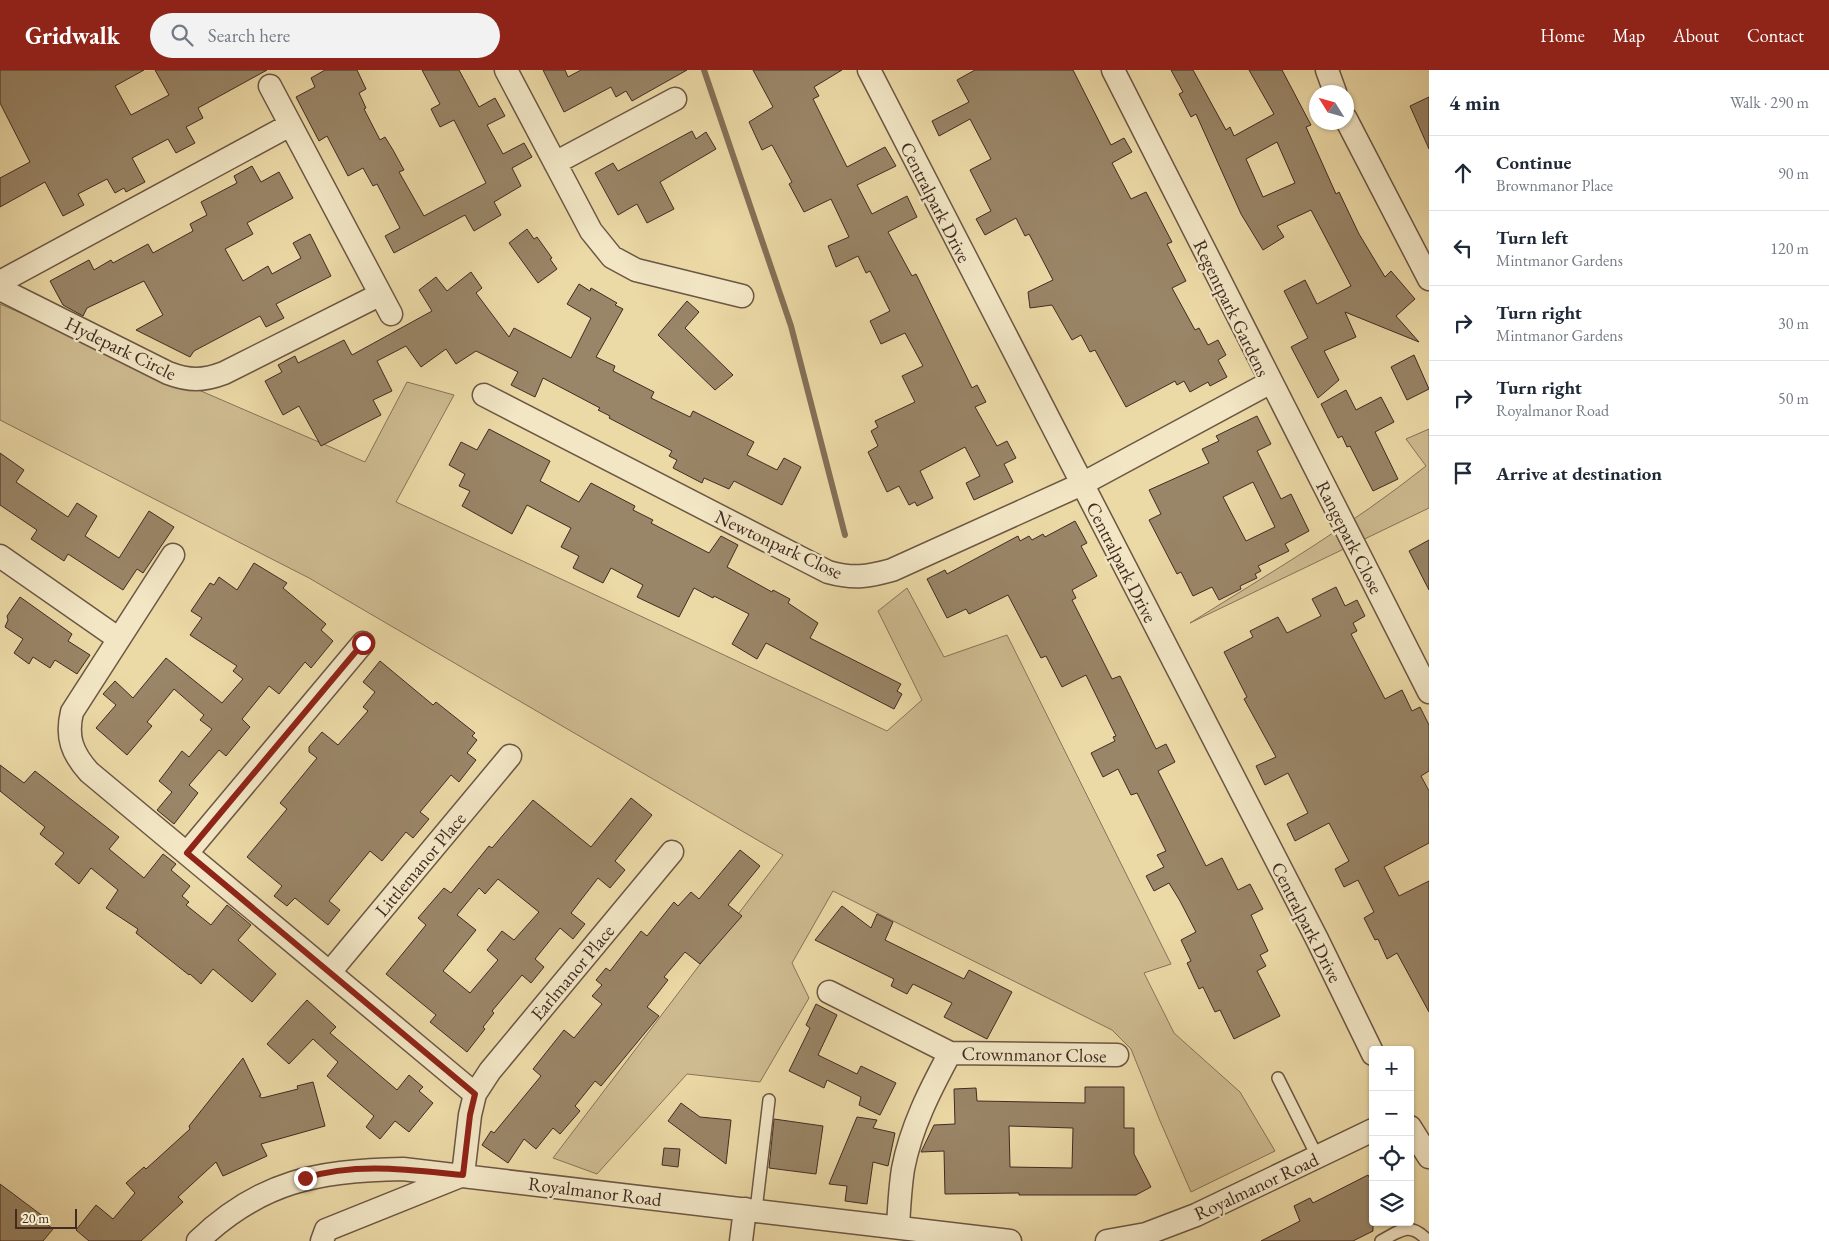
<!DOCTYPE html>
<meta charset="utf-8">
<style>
body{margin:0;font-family:"EB Garamond",serif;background:#f2f2f3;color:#1f2937}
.controls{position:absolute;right:15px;bottom:15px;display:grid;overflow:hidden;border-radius:5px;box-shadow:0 1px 4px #0004}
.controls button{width:45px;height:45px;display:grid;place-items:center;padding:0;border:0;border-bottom:1px solid #e0e1e3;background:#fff;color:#1f2937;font:25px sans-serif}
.compass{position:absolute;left:1309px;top:15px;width:45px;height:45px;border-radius:50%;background:#fff;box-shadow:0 1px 4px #0004;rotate:307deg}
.scale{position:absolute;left:15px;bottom:12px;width:62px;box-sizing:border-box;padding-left:5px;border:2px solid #412b23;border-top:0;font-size:14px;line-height:18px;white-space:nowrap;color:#412b23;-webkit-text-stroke:4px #f2e6c5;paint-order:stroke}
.stop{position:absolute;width:15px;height:15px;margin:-11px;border:4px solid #8f2418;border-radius:50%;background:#fff}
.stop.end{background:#8f2418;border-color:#fff;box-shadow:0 1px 5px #0008}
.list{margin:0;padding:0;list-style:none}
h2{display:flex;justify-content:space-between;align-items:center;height:65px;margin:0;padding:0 20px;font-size:21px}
h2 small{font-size:16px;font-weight:400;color:#747a83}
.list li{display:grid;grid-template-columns:32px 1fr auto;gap:15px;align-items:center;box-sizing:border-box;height:75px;padding:0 20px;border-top:1px solid #e0e1e3}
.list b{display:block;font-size:19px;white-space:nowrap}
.list p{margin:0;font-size:16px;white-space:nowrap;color:#747a83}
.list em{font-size:16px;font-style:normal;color:#747a83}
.icon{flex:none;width:28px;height:28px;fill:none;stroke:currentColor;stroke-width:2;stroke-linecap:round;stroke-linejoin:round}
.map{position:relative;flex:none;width:1429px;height:1171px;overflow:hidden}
header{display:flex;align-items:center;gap:30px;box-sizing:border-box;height:70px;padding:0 25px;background:#8f2418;color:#fff}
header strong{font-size:24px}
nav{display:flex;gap:28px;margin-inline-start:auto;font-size:18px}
.search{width:350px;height:45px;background:#f2f2f3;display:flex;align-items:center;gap:12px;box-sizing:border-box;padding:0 18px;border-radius:28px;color:#747a83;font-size:19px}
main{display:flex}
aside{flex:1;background:#fff}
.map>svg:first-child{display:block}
</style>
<header>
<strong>Gridwalk</strong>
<div class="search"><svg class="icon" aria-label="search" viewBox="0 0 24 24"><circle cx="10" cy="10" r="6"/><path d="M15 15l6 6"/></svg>Search here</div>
<nav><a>Home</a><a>Map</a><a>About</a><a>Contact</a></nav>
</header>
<main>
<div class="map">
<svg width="1429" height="1171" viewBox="0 0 1429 1171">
<rect width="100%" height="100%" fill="#ebd9a6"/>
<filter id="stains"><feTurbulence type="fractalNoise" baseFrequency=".004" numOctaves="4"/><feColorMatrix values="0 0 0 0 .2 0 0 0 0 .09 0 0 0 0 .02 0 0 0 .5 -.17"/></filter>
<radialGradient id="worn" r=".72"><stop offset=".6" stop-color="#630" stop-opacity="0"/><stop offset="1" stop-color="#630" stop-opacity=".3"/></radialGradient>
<path fill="#cebb90" stroke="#88735a" d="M 0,234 L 365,392 L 407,312 L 454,325 L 396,432 L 887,661 L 922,630 L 878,541 L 907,518 L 944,587 L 1007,565 L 1171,894 L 1144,903 L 1174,963 L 1240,1022 L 1275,1081 L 1191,1122 L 1160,1051 L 1131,979 L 1112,960 L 833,821 L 792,893 L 809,928 L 760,1012 L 687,1004 L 597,1104 L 553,1088 L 783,785 L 309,508 L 0,350 Z
M 1429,359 L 1429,438 L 1190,553 C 1270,503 1352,455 1426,396 L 1406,369 Z"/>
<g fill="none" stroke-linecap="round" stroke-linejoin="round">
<path stroke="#847057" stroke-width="6" d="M 704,0 L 791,256 L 845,465"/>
</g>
<path fill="#998567" stroke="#412b23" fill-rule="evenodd" d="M 0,0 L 144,0 L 115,16 L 131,45 L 169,25 L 155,0 L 267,0 L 198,38 L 203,48 L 186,57 L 195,73 L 176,83 L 168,69 L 132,88 L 145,112 L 126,122 L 124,118 L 115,123 L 107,109 L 78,124 L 84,135 L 63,146 L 45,112 L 0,137 L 0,108 L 30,92 L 0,33 Z
M 325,0 L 357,0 L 366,19 L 359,23 L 366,38 L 364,39 L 380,70 L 385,67 L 393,80 L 404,100 L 399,102 L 424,146 L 486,113 L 454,50 L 440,57 L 431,39 L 440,34 L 422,0 L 459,0 L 479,37 L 495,28 L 505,46 L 487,55 L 503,84 L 524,73 L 532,87 L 512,98 L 521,116 L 494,132 L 501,145 L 474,161 L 465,145 L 394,183 L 385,166 L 400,158 L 377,114 L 373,116 L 363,98 L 348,106 L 327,66 L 319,71 L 296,27 L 315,17 L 311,8 Z
M 543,0 L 565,0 L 568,7 L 581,0 L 687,0 L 632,31 L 626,21 L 616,27 L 611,17 L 564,42 Z
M 753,0 L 842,0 L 814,17 L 819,26 L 813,29 L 847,97 L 885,77 L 896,96 L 857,115 L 872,144 L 907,126 L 917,147 L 888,162 L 912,206 L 916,204 L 972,318 L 977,315 L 986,332 L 975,337 L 997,376 L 1007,371 L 1016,388 L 1004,394 L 1013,412 L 974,430 L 966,413 L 980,406 L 965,377 L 920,401 L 933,428 L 917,436 L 915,432 L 909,435 L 899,416 L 887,422 L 868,382 L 878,376 L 871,361 L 878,357 L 875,351 L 915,332 L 902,306 L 923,296 L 905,263 L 881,274 L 870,251 L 890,241 L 870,201 L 866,203 L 858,186 L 836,197 L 828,176 L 849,167 L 831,129 L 804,142 L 789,114 L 792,112 L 772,75 L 762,80 L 749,52 L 773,37 Z
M 975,0 L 1073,0 L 1111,75 L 1124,68 L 1132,82 L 1112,93 L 1131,129 L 1146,122 L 1172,172 L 1167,174 L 1186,211 L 1172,218 L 1195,260 L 1199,258 L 1208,275 L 1218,270 L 1226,285 L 1218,290 L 1227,307 L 1210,316 L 1208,312 L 1190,322 L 1184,311 L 1177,315 L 1175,311 L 1126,337 L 1095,280 L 1090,282 L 1081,265 L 1072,270 L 1052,235 L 1030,238 L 1028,222 L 1053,210 L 1029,164 L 1025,166 L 1016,148 L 985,165 L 976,149 L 991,141 L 970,100 L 991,89 L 970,49 L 939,66 L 932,51 L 969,32 L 957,10 Z
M 1171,0 L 1193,0 L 1226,60 L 1230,57 L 1234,66 L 1274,44 L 1249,0 L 1282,0 L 1311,55 L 1306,57 L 1336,124 L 1339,122 L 1359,164 L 1385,207 L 1391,201 L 1415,229 L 1396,246 L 1419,272 L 1345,242 L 1356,267 L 1324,281 L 1339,310 L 1318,328 L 1291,277 L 1308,268 L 1284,221 L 1305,210 L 1317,234 L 1351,216 L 1311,140 L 1277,156 L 1284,167 L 1263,180 L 1241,144 L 1196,44 L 1191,47 L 1179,24 L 1183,22 ZM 1277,72 L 1295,113 L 1263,127 L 1246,89 Z
M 1429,27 L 1429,79 L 1410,36 Z
M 692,61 L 696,69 L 706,62 L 716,79 L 660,112 L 674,139 L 647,153 L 637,134 L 618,145 L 595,103 L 613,93 L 618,101 Z
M 252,96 L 261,112 L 279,102 L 293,128 L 247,153 L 253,164 L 225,179 L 243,211 L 268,196 L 272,204 L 301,188 L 293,173 L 310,164 L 331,206 L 276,234 L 284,248 L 266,257 L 260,246 L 194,281 L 190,287 L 136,260 L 163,245 L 144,211 L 87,238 L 83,246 L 63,235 L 50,211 L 89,190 L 94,200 L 111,190 L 113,193 L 148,174 L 153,183 L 193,161 L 190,154 L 207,145 L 201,132 L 237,113 L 234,106 Z
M 527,159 L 534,169 L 537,167 L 552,188 L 550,189 L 557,199 L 538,213 L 509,173 Z
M 471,202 L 482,218 L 476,223 L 509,267 L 514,258 L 571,288 L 591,248 L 567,234 L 579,214 L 590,221 L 591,218 L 617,233 L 615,235 L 623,239 L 596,287 L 615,296 L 613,301 L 654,322 L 651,328 L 690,347 L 693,341 L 754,372 L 747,385 L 777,400 L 784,388 L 801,397 L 782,435 L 734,411 L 729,419 L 704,408 L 702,413 L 673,398 L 677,390 L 669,386 L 672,381 L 609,348 L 610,346 L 598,340 L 600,338 L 543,308 L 535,327 L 511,315 L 518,302 L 476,281 L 456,294 L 446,279 L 421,297 L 406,276 L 377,291 L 392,321 L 373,330 L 381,345 L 321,376 L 299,336 L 283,345 L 265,311 L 282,302 L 278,295 L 295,286 L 298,293 L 344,270 L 352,285 L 432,241 L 419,220 L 436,207 L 447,221 Z
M 687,231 L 699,242 L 685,258 L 733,305 L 715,320 L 658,265 Z
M 1414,285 L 1429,319 L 1407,330 L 1391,297 Z
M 1346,320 L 1356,340 L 1381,327 L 1394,352 L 1375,362 L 1398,409 L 1373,421 L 1350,376 L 1347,377 L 1342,366 L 1338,368 L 1321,334 Z
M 1257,346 L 1271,374 L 1257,381 L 1281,429 L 1291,424 L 1309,461 L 1285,474 L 1289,481 L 1258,496 L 1261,501 L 1255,504 L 1257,508 L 1240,516 L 1241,519 L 1219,530 L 1212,517 L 1193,526 L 1181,502 L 1177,504 L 1149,450 L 1161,444 L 1149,420 L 1209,393 L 1202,379 L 1219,371 L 1216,366 ZM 1253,412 L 1275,457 L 1246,471 L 1223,427 Z
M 489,359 L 550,391 L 540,411 L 579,432 L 591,413 L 635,436 L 633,440 L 653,450 L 651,453 L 709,483 L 721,466 L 738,475 L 727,497 L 772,522 L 773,520 L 790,529 L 788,533 L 818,553 L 810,568 L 901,614 L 897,621 L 902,624 L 894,639 L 766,573 L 757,589 L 732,574 L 749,544 L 714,526 L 713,528 L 694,518 L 679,547 L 637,527 L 643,515 L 611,498 L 603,513 L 573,498 L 579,486 L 561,477 L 571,458 L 527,435 L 512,464 L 462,436 L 470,421 L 459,416 L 465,404 L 449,395 L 461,372 L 477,380 Z
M 0,383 L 24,400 L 16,412 L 68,447 L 77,433 L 97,446 L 85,466 L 119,488 L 149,441 L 174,457 L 143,503 L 137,499 L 123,520 L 68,484 L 64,491 L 31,469 L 37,460 L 0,435 Z
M 1075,451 L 1087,473 L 1081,476 L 1097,506 L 1072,520 L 1076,528 L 1072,530 L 1112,609 L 1120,606 L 1156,679 L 1166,674 L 1175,692 L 1158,701 L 1206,796 L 1222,788 L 1238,820 L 1250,814 L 1263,839 L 1251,845 L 1268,881 L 1260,885 L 1266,896 L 1257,901 L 1280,946 L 1234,969 L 1220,940 L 1215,942 L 1203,917 L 1199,919 L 1187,893 L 1191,891 L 1181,870 L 1196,862 L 1180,831 L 1169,813 L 1154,821 L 1146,806 L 1164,797 L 1157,785 L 1166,781 L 1137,723 L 1131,725 L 1118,699 L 1103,707 L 1091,683 L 1115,671 L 1113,667 L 1116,666 L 1086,605 L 1062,617 L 1046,586 L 1041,588 L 1008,525 L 969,544 L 966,539 L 947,548 L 927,509 L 945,500 L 947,504 L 1018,466 L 1020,471 L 1029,466 L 1032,470 L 1043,464 L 1045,467 Z
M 1429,470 L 1429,520 L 1409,481 Z
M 254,493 L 287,513 L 283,518 L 326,554 L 321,560 L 333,571 L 311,598 L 305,592 L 279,624 L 269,616 L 242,649 L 250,657 L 226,686 L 219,680 L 189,715 L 198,723 L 174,754 L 157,740 L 172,722 L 159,711 L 182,681 L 189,687 L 212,659 L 200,650 L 204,645 L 174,619 L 147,652 L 152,656 L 127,685 L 96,658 L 116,635 L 103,624 L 115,611 L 133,628 L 166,588 L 222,633 L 243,609 L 233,601 L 237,596 L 190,565 L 202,548 L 191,541 L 210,513 L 214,515 L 219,507 L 237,520 Z
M 1336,517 L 1345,536 L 1357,530 L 1365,546 L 1353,553 L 1357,561 L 1351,564 L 1385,629 L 1402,620 L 1412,641 L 1420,637 L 1429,655 L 1429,701 L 1421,706 L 1429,721 L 1429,773 L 1384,797 L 1399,826 L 1429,811 L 1429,942 L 1397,883 L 1387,889 L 1378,869 L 1375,870 L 1364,848 L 1374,842 L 1358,810 L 1344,817 L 1335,799 L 1349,791 L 1329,753 L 1295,771 L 1287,754 L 1308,743 L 1288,703 L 1265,715 L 1256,696 L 1276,687 L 1244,629 L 1247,627 L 1224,582 L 1253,567 L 1250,561 L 1278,547 L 1287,563 L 1321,546 L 1312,529 Z
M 20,527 L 72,564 L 68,571 L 90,585 L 77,604 L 55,590 L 50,598 L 33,587 L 29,594 L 14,583 L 23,569 L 5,557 L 8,550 L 7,546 Z
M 380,591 L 433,635 L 436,632 L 475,663 L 472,666 L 477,670 L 467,683 L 476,690 L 459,712 L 451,705 L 420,742 L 429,749 L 413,768 L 406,762 L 382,791 L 370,781 L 329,831 L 340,840 L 328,855 L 295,828 L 287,836 L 274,826 L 282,816 L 247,787 L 287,739 L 280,733 L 317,688 L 309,682 L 309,677 L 322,662 L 338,675 L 368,641 L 363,637 L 375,622 L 363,612 Z
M 0,695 L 24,713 L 35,701 L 119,767 L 109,779 L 144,808 L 163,784 L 176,794 L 171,800 L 190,816 L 182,826 L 189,832 L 186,835 L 211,855 L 227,835 L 251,855 L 238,870 L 276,904 L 252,932 L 213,899 L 201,914 L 190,904 L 189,905 L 136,863 L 138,859 L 106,838 L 118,820 L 91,798 L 79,814 L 55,794 L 64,783 L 40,764 L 45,757 L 0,721 Z
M 631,728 L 652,745 L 615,791 L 625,800 L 610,818 L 598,808 L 571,843 L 585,854 L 573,869 L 560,858 L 535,889 L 544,897 L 531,913 L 522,905 L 492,941 L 494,943 L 483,957 L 485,959 L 467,982 L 430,952 L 436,945 L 386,904 L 426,855 L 418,848 L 444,818 L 451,823 L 489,776 L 492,778 L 533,730 L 591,777 ZM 498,809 L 539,842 L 514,870 L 502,861 L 487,880 L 498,890 L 470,923 L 443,901 L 476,860 L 457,845 L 479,818 L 485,824 Z
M 740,780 L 760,796 L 728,835 L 742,846 L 700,894 L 685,882 L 664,907 L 668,910 L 647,937 L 659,946 L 601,1016 L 595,1011 L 575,1036 L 580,1041 L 560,1064 L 553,1058 L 536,1079 L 524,1069 L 508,1093 L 482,1075 L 491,1061 L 494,1063 L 541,1006 L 533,999 L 564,960 L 574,968 L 602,934 L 592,926 L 602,915 L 596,910 L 606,898 L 610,901 L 641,861 L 647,866 L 674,832 L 678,836 L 691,822 L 699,829 Z
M 842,836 L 871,858 L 877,844 L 893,852 L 885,870 L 964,909 L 969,900 L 1012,922 L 987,969 L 944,947 L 952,933 L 913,914 L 907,924 L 891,916 L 894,909 L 815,870 Z
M 307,930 L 336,957 L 330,963 L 397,1020 L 409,1005 L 423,1017 L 419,1021 L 433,1033 L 409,1062 L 395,1051 L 380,1069 L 366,1057 L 374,1046 L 327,1006 L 338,992 L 313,969 L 289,994 L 267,974 Z
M 816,934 L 837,945 L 818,985 L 857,1004 L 861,996 L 896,1013 L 880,1045 L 859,1035 L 861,1027 L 827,1010 L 824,1018 L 789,1001 L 810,958 L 806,955 Z
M 243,988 L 261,1025 L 259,1026 L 262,1028 L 298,1019 L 297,1016 L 313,1012 L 325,1056 L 261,1074 L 267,1086 L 223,1106 L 216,1092 L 178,1127 L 183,1132 L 141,1171 L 89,1171 L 76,1160 L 96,1135 L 113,1149 L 135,1123 L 126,1113 L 144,1097 L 146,1099 L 190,1059 L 189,1056 Z
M 1085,1017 L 1124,1017 L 1124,1058 L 1134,1058 L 1134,1084 L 1151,1117 L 1136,1125 L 1019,1125 L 1019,1123 L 945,1124 L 944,1081 L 921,1082 L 934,1055 L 955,1054 L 954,1019 L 976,1018 L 977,1031 L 1085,1033 ZM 1009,1056 L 1073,1058 L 1072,1098 L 1010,1097 Z
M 681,1033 L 700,1047 L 731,1050 L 726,1094 L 668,1051 Z
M 857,1047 L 877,1050 L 873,1058 L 895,1063 L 888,1096 L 873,1092 L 867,1134 L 845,1131 L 847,1116 L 829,1114 Z
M 774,1049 L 823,1056 L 816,1104 L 769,1098 Z
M 664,1078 L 680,1079 L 678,1097 L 662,1095 Z
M 1368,1105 L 1373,1114 L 1373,1161 L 1353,1171 L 1261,1171 L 1300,1151 L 1294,1136 L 1310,1128 L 1313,1133 Z
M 0,1114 L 44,1147 L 42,1150 L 53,1159 L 43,1171 L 0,1171 Z"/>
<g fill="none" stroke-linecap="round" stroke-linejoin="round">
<g stroke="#6c5644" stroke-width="14">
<path id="service" d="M 1278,1008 L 1317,1086
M 756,1140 L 769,1030
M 1381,1171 C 1401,1160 1410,1151 1428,1171"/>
</g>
<g stroke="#6c5644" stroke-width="25">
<path id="minor" d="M 506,0 L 591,161 L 612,187 L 636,200 L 742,226
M 869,0 L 1317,869 L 1373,984
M 1113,0 L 1429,622
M 1327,0 L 1335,22
M 270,16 L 391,244
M 1346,49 L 1429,209
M 555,93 L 675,29
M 0,212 L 290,55
M 0,219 L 168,303 C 189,311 203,311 224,303 L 379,225
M 484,325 L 828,502 C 853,509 867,507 892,500 L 1082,414 L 1271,312
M 173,485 L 72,642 C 66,667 72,683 89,702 L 475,1024 L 470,1045 L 463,1105 L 326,1160 L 322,1171
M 0,486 L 119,569
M 187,783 L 363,573
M 330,902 L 510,686
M 829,922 L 950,983 L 1117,985
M 475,1024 L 490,1001 L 672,782
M 1410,1057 L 1429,1087
M 898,1157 C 899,1138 900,1118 903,1099 C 911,1057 930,1020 950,983
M 198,1171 C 260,1111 320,1100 403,1099 L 1010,1171
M 741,1171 L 745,1139
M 1107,1171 L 1146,1164 L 1196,1145 L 1373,1060"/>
</g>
<use href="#service" stroke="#f2e6c5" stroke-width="11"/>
<use href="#minor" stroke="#f2e6c5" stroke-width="22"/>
</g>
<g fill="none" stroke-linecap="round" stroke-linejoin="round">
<path stroke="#8f2418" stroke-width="6" d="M 305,1108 C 356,1092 411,1100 463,1105 L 470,1045 L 475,1024 L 187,783 L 363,573"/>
</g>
<g text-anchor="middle" stroke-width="4.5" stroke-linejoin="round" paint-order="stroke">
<g font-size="19" fill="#412b23" stroke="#f2e6c5">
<text transform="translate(936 132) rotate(63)" y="7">Centralpark Drive</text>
<text transform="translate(1232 238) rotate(64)" y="7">Regentpark Gardens</text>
<text transform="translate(121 278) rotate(26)" y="7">Hydepark Circle</text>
<text transform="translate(1350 467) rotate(63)" y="7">Rangepark Close</text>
<text transform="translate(779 474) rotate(25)" y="7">Newtonpark Close</text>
<text transform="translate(1122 492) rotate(63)" y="7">Centralpark Drive</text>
<text transform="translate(420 794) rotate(-50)" y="7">Littlemanor Place</text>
<text transform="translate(1307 852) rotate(63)" y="7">Centralpark Drive</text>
<text transform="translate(572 902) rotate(-50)" y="7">Earlmanor Place</text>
<text transform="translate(1034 984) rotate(1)" y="7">Crownmanor Close</text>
<text transform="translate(1256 1116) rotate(-25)" y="7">Royalmanor Road</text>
<text transform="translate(595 1121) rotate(7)" y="7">Royalmanor Road</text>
</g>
</g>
<rect width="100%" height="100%" filter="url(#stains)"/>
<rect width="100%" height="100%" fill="url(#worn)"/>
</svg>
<div class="controls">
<button>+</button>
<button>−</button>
<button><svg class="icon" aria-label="locate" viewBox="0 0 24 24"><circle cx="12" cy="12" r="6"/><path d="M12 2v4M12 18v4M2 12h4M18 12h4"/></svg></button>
<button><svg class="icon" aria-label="layers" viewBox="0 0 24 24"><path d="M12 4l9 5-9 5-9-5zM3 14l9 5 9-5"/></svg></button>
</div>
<svg class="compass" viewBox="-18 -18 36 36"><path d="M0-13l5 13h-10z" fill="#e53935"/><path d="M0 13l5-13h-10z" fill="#747a83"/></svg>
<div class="scale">20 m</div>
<div class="stop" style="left:363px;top:573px"></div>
<div class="stop end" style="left:305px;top:1108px"></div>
</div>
<aside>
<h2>4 min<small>Walk · 290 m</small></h2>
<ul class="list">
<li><svg class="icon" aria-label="ahead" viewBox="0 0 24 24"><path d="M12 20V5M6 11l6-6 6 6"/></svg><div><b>Continue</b><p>Brownmanor Place</p></div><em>90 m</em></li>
<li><svg class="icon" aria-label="left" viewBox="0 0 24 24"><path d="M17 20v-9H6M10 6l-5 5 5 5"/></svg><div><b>Turn left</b><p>Mintmanor Gardens</p></div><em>120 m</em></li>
<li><svg class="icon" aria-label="right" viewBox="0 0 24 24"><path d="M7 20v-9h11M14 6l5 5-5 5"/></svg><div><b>Turn right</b><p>Mintmanor Gardens</p></div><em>30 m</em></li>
<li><svg class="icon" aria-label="right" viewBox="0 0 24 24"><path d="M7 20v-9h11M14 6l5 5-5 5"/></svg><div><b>Turn right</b><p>Royalmanor Road</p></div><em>50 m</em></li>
<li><svg class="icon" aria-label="arrive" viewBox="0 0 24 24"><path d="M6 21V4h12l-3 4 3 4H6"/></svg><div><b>Arrive at destination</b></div></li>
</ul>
</aside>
</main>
